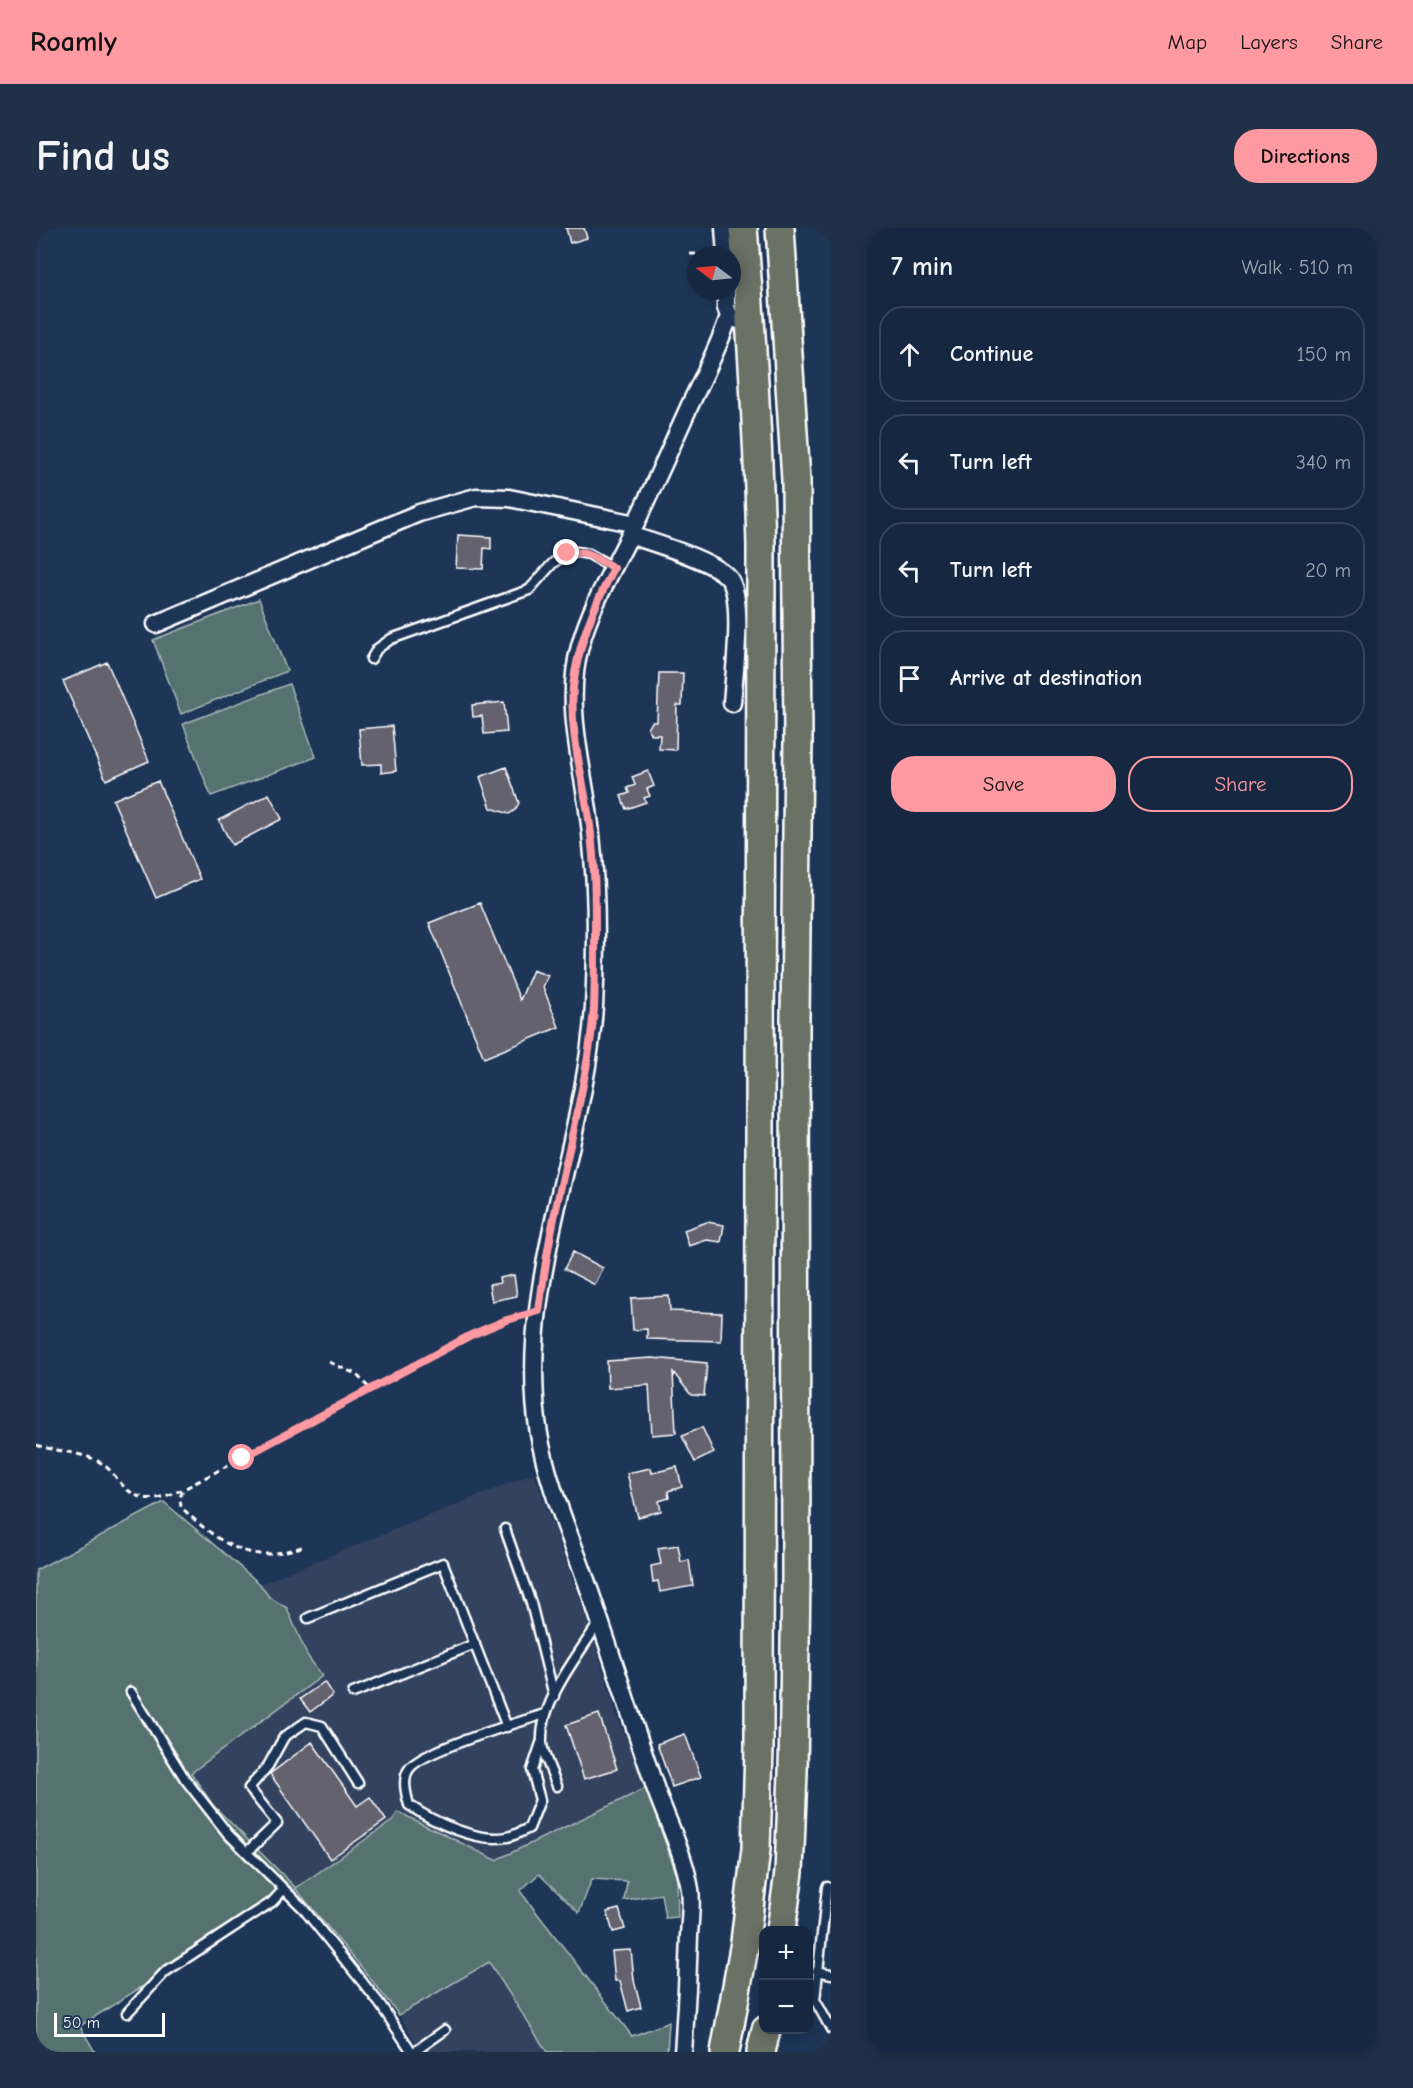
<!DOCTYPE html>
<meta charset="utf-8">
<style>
body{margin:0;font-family:"Comic Neue",sans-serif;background:#1f3048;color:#f1f3f6}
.controls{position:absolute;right:18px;bottom:18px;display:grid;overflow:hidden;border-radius:12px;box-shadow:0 3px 15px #0003}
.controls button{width:54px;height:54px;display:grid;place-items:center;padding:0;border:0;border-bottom:2px solid #35445a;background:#162841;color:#f1f3f6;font:30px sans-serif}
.compass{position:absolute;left:651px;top:18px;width:54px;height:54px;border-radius:50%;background:#162841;box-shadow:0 3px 15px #0003;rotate:286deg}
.scale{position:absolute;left:18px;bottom:15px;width:111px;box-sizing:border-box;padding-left:6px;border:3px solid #fff;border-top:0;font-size:16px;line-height:21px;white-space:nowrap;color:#fff;-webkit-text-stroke:4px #1d3557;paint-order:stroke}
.stop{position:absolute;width:18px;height:18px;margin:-14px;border:4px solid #ff9aa2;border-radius:50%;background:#fff}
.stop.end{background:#ff9aa2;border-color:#fff;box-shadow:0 2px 6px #0008}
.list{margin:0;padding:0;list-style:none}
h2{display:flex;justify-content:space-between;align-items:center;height:78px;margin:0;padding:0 24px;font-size:26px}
h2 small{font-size:20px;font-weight:400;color:#9ea6b1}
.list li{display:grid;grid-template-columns:39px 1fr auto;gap:18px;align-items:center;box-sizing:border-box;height:96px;margin:0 12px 12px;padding:0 12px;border:2px solid #35445a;border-radius:24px}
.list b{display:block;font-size:22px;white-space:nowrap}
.list em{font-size:20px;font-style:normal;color:#9ea6b1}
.actions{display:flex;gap:12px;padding:18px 24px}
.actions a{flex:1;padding:14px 0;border:2px solid #ff9aa2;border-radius:24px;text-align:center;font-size:21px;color:#ff9aa2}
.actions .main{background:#ff9aa2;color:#111}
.icon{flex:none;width:33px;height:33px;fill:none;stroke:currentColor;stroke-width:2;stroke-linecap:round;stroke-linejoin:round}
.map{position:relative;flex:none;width:795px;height:1824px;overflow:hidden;border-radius:24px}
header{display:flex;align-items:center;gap:36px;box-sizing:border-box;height:84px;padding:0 30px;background:#ff9aa2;color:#111}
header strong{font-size:28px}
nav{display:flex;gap:33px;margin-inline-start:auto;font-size:21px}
.intro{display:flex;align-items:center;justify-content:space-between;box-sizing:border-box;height:144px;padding:0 36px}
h1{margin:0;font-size:42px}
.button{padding:15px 27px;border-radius:24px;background:#ff9aa2;color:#111;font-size:21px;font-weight:700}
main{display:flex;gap:36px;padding:0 36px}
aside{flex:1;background:#162841;border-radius:24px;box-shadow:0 3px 15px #0003}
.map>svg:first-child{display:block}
</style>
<header>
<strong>Roamly</strong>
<nav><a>Map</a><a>Layers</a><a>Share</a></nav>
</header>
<div class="intro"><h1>Find us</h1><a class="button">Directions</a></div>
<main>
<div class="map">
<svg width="795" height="1824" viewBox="0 0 795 1824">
<rect width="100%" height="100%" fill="#1d3557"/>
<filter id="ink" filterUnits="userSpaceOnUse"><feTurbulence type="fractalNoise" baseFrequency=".0167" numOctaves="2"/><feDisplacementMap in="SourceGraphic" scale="12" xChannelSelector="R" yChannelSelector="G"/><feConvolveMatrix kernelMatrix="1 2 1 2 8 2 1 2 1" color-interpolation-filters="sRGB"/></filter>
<g filter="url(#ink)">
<path fill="#33425e" d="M 498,1245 L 550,1387 L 582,1489 L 610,1560 L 460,1632 L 362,1584 L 356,1593 L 260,1661 L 177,1577 L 155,1545 L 286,1448 L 271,1427 L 252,1380 L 233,1369 L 224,1356 Z
M 453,1734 L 511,1824 L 386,1824 L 363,1787 Z"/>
<path fill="#54716f" stroke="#aab8b7" stroke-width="1.5" d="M 223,371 L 251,443 L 145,486 L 117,412 Z
M 253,456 L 280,529 L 175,568 L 147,496 Z
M 128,1274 L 224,1356 L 233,1369 L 251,1380 L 271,1427 L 286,1448 L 155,1545 L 177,1577 L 260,1660 L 356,1593 L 362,1584 L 460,1632 L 610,1560 L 641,1648 L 642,1689 L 629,1690 L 625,1666 L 588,1672 L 591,1653 L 556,1651 L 543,1685 L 503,1646 L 484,1663 L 596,1808 L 633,1794 L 631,1824 L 511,1824 L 453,1734 L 363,1787 L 326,1740 L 260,1661 L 44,1798 L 59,1824 L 0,1824 L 0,1342 Z"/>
<path fill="#656270" stroke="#fff" stroke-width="1.5" d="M 530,0 L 548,0 L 551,10 L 534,15 Z
M 422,307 L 455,309 L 455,321 L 448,320 L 447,341 L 420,340 Z
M 71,434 L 113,533 L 70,552 L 27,453 Z
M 623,445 L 647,445 L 646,477 L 641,477 L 640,522 L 623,521 L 624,507 L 616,507 L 612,501 L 616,494 L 621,494 Z
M 468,474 L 471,504 L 448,506 L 446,488 L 437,489 L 436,477 Z
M 356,498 L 360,543 L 345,545 L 345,536 L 326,537 L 323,501 Z
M 470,539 L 483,575 L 479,582 L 473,586 L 455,580 L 444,549 Z
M 612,543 L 618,558 L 611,561 L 614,568 L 608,570 L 610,574 L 590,581 L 585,568 L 593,565 L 591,560 L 599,557 L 596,549 Z
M 122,553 L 164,651 L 120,670 L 77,572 Z
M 233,566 L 246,591 L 196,617 L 183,592 Z
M 444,675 L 484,772 L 497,742 L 512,748 L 507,759 L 523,799 L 448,830 L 393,695 Z
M 671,994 L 688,997 L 685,1014 L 671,1012 L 653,1018 L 648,1002 Z
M 537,1024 L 567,1040 L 559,1057 L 528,1041 Z
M 478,1047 L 481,1068 L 456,1073 L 453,1057 L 464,1055 L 463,1050 Z
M 633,1068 L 634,1083 L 686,1085 L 685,1113 L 611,1111 L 611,1101 L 597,1102 L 595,1070 Z
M 616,1130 L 671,1135 L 668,1168 L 655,1167 L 637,1144 L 640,1205 L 616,1207 L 613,1157 L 572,1160 L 571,1133 Z
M 666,1199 L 678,1225 L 659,1234 L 646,1208 Z
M 641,1239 L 646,1259 L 632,1263 L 633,1270 L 623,1273 L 625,1283 L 602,1289 L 591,1245 L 615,1240 L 616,1245 Z
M 642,1317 L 645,1334 L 653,1332 L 657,1358 L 624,1364 L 622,1353 L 617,1354 L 615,1338 L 625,1336 L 622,1320 Z
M 288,1454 L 297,1467 L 274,1484 L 264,1471 Z
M 563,1486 L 581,1541 L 548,1551 L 530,1497 Z
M 649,1506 L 665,1549 L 636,1559 L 621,1516 Z
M 276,1514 L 321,1578 L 334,1569 L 350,1592 L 294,1631 L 234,1546 Z
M 583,1681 L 589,1701 L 577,1704 L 571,1684 Z
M 595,1722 L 598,1752 L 605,1779 L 592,1783 L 584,1753 L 579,1753 L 576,1723 Z"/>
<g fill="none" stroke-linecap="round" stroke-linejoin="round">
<g stroke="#fff" stroke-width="13">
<path id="service" d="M 335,431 L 341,421 L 355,411 L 493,362 L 517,335 L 531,325 L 541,324 L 553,326 L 578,340
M 469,1301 L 495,1375 L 518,1468
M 272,1390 L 407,1335 L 471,1499
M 95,1464 L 149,1551 L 192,1606 L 266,1679 L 344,1776 L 376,1824
M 317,1465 L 439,1416
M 505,1515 L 496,1542 L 504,1572 L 493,1600 C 486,1603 478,1608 471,1609 C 442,1615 397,1594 373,1577 C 370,1566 366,1551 373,1541 C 386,1522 484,1494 509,1486
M 521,1558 C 517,1546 506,1526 506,1514 C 504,1473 543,1426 564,1393
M 211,1624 L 241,1595 L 213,1560 L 232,1538 L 248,1509 L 270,1494 L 286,1498 L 322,1555
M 791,1659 L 779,1772 L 795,1801
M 781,1743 L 795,1746
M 91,1785 L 129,1744 L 236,1674 L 248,1661
M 378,1824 L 409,1802"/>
</g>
<g stroke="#fff" stroke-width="21">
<path id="minor" d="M 688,0 L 690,27
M 690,63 L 690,79 L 693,88 L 702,92
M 594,307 C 617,315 682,333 694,352 C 708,373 698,448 696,475
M 120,396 L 383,285 L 440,269 L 473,270 L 600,296
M 647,1824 C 650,1785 652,1746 653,1707 C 654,1692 656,1676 654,1661 C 648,1626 631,1593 619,1559 C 596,1493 576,1427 553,1361 C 536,1311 512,1259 503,1206 C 479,1062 549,919 558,778 C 561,721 561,662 555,606 C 549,543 527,481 544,418 C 554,380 575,345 592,311 C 614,267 633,223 653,179 C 667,149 683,119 693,88"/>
</g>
<g stroke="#fff" stroke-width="32">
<path id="trunk" d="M 744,0 L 760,252 L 762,511 L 759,791 L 760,1350 L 757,1545 L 753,1644 L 745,1702
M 689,1824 L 709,1714 L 720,1621 L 723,1521 L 725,317 C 722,211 716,105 707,0
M 725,1824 L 730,1802"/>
</g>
<path stroke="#fff" stroke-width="3" stroke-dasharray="6 4.5" stroke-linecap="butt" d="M 654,26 L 676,26
M 293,1134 L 320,1146 L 333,1160
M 0,1217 C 19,1223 40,1224 58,1231 C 69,1236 76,1244 82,1252 C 103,1278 121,1272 148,1261 L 435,1107 L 471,1092 L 487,1088
M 147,1263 L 144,1269 L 145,1279 C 169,1302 198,1328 233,1326 C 245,1325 258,1321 270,1318"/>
<use href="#service" stroke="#1d3557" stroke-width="8"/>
<use href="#minor" stroke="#1d3557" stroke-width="16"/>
<use href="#trunk" stroke="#6a7165" stroke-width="27"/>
</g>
</g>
<g fill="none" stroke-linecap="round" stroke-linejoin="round" filter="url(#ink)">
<path stroke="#ff9aa2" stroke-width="8" d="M 206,1230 L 435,1107 L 471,1092 L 503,1083 C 508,1044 514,1005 523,967 C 536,905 553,843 558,780 C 559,755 559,731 559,707 C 559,671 559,635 554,598 C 548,553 533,505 537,459 C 542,415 558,379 578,340 C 562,331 550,322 531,325"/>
</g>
</svg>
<div class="controls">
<button>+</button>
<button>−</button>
</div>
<svg class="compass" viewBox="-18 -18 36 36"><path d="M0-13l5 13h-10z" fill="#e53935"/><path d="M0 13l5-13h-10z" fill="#9ea6b1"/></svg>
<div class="scale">50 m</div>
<div class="stop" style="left:206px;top:1230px"></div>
<div class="stop end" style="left:531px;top:325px"></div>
</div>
<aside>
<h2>7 min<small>Walk · 510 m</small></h2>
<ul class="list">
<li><svg class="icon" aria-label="ahead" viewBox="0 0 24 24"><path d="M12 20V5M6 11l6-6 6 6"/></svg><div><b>Continue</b></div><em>150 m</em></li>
<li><svg class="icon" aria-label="left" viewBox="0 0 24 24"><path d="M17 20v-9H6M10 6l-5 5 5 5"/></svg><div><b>Turn left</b></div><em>340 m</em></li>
<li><svg class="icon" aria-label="left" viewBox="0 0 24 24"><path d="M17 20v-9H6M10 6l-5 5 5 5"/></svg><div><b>Turn left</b></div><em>20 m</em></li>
<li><svg class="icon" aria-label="arrive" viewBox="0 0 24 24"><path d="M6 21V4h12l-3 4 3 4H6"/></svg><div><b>Arrive at destination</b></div></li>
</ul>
<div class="actions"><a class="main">Save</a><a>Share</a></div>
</aside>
</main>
